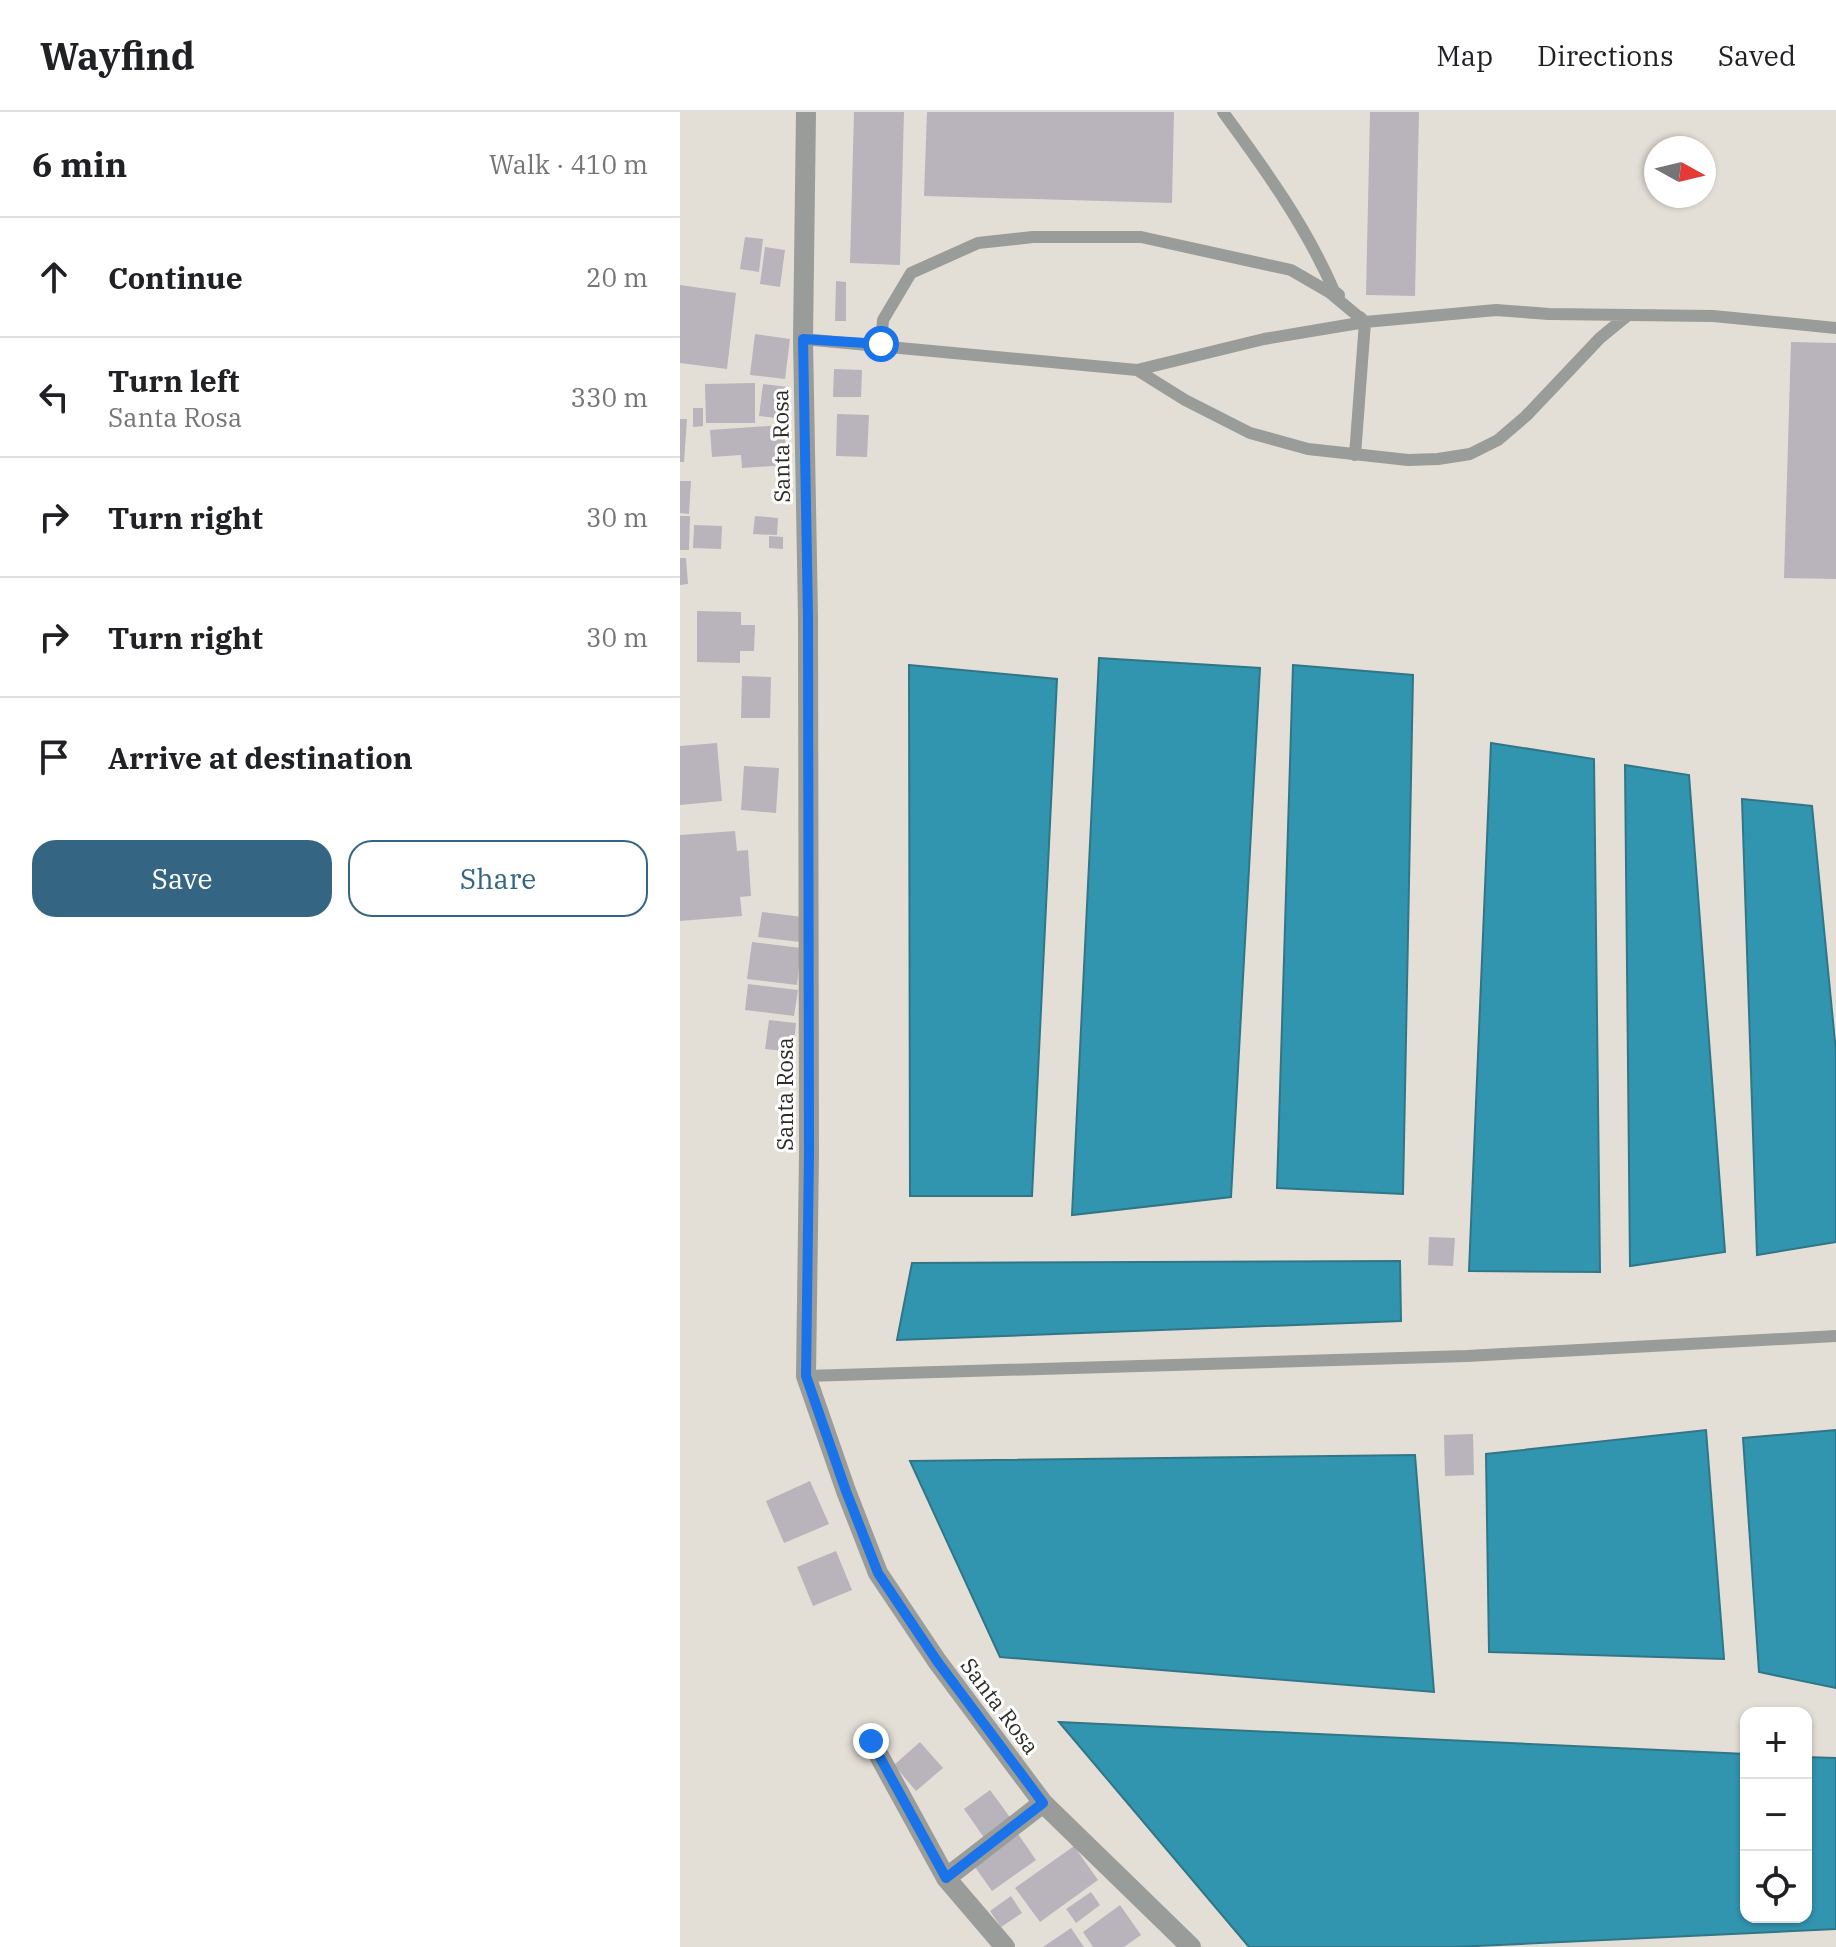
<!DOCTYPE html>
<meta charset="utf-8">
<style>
body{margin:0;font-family:"IBM Plex Serif",serif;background:#f6f6f6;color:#202124}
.controls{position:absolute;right:24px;bottom:24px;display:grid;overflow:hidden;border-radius:16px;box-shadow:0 2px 6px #0004}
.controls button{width:72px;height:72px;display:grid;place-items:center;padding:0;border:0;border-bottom:2px solid #e0e0e0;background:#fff;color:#202124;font:40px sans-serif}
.compass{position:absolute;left:964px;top:24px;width:72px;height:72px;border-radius:50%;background:#fff;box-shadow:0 2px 6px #0004;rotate:98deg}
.stop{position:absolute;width:24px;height:24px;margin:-18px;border:6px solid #1a73e8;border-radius:50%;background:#fff}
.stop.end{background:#1a73e8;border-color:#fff;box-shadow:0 2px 8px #0008}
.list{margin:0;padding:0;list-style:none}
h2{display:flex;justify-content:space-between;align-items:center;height:104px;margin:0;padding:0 32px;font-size:34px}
h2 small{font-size:26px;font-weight:400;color:#757577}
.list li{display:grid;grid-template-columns:52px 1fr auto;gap:24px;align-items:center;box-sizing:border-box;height:120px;padding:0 32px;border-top:2px solid #e0e0e0}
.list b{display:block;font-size:30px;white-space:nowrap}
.list p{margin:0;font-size:26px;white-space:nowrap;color:#757577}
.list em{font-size:26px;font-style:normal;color:#757577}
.actions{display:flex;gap:16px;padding:24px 32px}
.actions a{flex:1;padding:18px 0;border:2px solid #346684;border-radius:24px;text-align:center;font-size:28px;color:#346684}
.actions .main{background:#346684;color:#fff}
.icon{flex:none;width:44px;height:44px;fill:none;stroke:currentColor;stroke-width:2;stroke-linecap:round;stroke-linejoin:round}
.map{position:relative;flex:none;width:1156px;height:1835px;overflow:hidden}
header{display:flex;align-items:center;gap:48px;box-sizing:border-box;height:112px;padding:0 40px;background:#fff;border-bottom:2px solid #e0e0e0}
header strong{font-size:38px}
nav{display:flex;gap:44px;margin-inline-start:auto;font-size:28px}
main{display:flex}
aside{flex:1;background:#fff}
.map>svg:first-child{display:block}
</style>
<header>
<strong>Wayfind</strong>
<nav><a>Map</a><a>Directions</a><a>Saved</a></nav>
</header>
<main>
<aside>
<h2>6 min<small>Walk · 410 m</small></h2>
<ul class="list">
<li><svg class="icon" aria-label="ahead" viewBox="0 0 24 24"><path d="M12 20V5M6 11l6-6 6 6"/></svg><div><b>Continue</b></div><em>20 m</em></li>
<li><svg class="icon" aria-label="left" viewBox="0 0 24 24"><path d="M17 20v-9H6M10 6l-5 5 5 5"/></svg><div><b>Turn left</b><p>Santa Rosa</p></div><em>330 m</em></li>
<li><svg class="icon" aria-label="right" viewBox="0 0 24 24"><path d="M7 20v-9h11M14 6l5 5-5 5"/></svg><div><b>Turn right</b></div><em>30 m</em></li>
<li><svg class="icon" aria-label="right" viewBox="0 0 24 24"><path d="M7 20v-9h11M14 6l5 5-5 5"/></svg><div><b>Turn right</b></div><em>30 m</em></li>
<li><svg class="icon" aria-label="arrive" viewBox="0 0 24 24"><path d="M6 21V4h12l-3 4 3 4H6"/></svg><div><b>Arrive at destination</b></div></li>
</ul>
<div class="actions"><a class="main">Save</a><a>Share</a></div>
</aside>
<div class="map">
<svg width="1156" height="1835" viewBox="0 0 1156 1835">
<rect width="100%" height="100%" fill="#e4dfd6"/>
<path fill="#3295b0" stroke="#307687" stroke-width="2" d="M 419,546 L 580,556 L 551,1085 L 392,1103 Z
M 229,553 L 377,567 L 352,1084 L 230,1084 Z
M 613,553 L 733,563 L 723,1082 L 597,1076 Z
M 811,631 L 914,647 L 920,1160 L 789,1159 Z
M 945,653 L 1009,663 L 1045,1140 L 950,1154 Z
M 1062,687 L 1132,694 L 1156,940 L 1156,1130 L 1077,1143 Z
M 720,1149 L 721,1209 L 217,1228 L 232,1151 Z
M 1026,1318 L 1044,1547 L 809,1540 L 806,1342 Z
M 1156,1318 L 1156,1576 L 1079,1560 L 1063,1326 Z
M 735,1343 L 754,1580 L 320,1545 L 230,1349 Z
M 379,1610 L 1066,1642 L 1066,1805 L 1126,1805 L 1126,1645 L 1156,1646 L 1156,1817 L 775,1835 L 569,1835 Z"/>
<path fill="#b9b3bc" d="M 174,0 L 224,0 L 220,153 L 170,151 Z
M 247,0 L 494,0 L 492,91 L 244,84 Z
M 690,0 L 739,0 L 735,184 L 686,183 Z
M 65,125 L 83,127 L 79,160 L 60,157 Z
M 85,135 L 105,138 L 100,175 L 80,172 Z
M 156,169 L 166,170 L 166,209 L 155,209 Z
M 0,173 L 56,181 L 47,257 L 0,251 Z
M 75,222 L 110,227 L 105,267 L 70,263 Z
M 1111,230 L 1156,231 L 1156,467 L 1104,466 Z
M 154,257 L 182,258 L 181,285 L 153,285 Z
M 75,271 L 75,311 L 26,311 L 25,272 Z
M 83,272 L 108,275 L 104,307 L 79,304 Z
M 13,296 L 23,296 L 23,314 L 13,315 Z
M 157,302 L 189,303 L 187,345 L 156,344 Z
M 0,307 L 7,307 L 4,350 L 0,350 Z
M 104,313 L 107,353 L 62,356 L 61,343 L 32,345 L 30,318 Z
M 0,369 L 11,369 L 9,402 L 0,401 Z
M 0,404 L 10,404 L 9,438 L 0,438 Z
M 75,404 L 98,406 L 97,423 L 73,422 Z
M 14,413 L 42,414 L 41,437 L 13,436 Z
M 89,424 L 103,425 L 103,437 L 89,436 Z
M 0,446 L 6,446 L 8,472 L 0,473 Z
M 17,499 L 61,500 L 61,513 L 75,513 L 74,539 L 60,539 L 60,551 L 17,550 Z
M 62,564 L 91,565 L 90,606 L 61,606 Z
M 37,631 L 42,689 L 0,693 L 0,634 Z
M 64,654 L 99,656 L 96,701 L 61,698 Z
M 55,719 L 57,739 L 68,738 L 71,784 L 60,785 L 62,804 L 0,809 L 0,723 Z
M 82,800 L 123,805 L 120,830 L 78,825 Z
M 72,830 L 121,836 L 117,873 L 67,867 Z
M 68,872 L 118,878 L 114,904 L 65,898 Z
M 89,908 L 116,911 L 113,940 L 85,937 Z
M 749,1125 L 775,1126 L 773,1154 L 748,1153 Z
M 793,1322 L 794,1363 L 765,1364 L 764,1323 Z
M 130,1369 L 149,1412 L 104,1431 L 86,1389 Z
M 156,1439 L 172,1478 L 133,1494 L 117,1455 Z
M 240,1630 L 263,1656 L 236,1679 L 214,1653 Z
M 310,1678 L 332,1708 L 305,1727 L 284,1697 Z
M 336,1719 L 356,1748 L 312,1779 L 292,1751 Z
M 394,1734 L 418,1768 L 360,1810 L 335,1776 Z
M 411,1780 L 420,1793 L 396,1811 L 386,1797 Z
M 331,1784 L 342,1801 L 321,1815 L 310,1799 Z
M 440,1793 L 461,1823 L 444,1835 L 413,1835 L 403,1820 Z
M 391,1816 L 404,1835 L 363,1835 Z"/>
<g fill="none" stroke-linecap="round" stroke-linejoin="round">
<path stroke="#999c98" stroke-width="12" d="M 543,0 C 584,56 626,114 654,179 L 659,183
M 123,227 L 457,258 L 505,288 L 570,321 L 628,337 L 728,348 L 758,347 L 790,342 L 818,328 L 846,304 L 920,226 L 948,203
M 201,232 L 203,208 L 231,161 L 298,131 L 353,125 L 461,125 L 611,158 L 649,180 L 685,210
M 457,258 L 584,227 L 685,210 L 816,198 L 869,202 L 1033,204 L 1156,216
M 675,343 L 685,210 L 680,205
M 126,1264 L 787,1244 L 1156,1224"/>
<path stroke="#999c98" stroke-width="20" d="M 126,0 L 123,227 L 128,505 L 129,1041 L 126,1264 L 166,1379 L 198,1461 L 257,1549 L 363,1691 L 511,1835
M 191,1629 L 266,1766 L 325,1835
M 266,1766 L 363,1691"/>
</g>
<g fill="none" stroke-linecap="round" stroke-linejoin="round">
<path stroke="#1a73e8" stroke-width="10" d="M 191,1629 L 266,1766 L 363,1691 L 257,1549 L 198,1461 L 166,1379 L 126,1264 L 129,1041 L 128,505 L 123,227 L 201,232"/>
</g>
<g text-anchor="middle" stroke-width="6" stroke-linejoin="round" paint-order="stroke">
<g font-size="22" fill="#2d2c28" stroke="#fff">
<text transform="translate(101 334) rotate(-91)" y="8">Santa Rosa</text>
<text transform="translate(105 982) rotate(-90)" y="8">Santa Rosa</text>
<text transform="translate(320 1594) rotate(53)" y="8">Santa Rosa</text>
</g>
</g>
</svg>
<div class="controls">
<button>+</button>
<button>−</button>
<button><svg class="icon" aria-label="locate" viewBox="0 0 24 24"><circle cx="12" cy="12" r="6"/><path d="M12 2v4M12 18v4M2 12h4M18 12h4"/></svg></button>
</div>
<svg class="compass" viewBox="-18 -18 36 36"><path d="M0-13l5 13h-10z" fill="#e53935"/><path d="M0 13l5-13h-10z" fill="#757577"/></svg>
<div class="stop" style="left:201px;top:232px"></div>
<div class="stop end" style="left:191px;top:1629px"></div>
</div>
</main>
